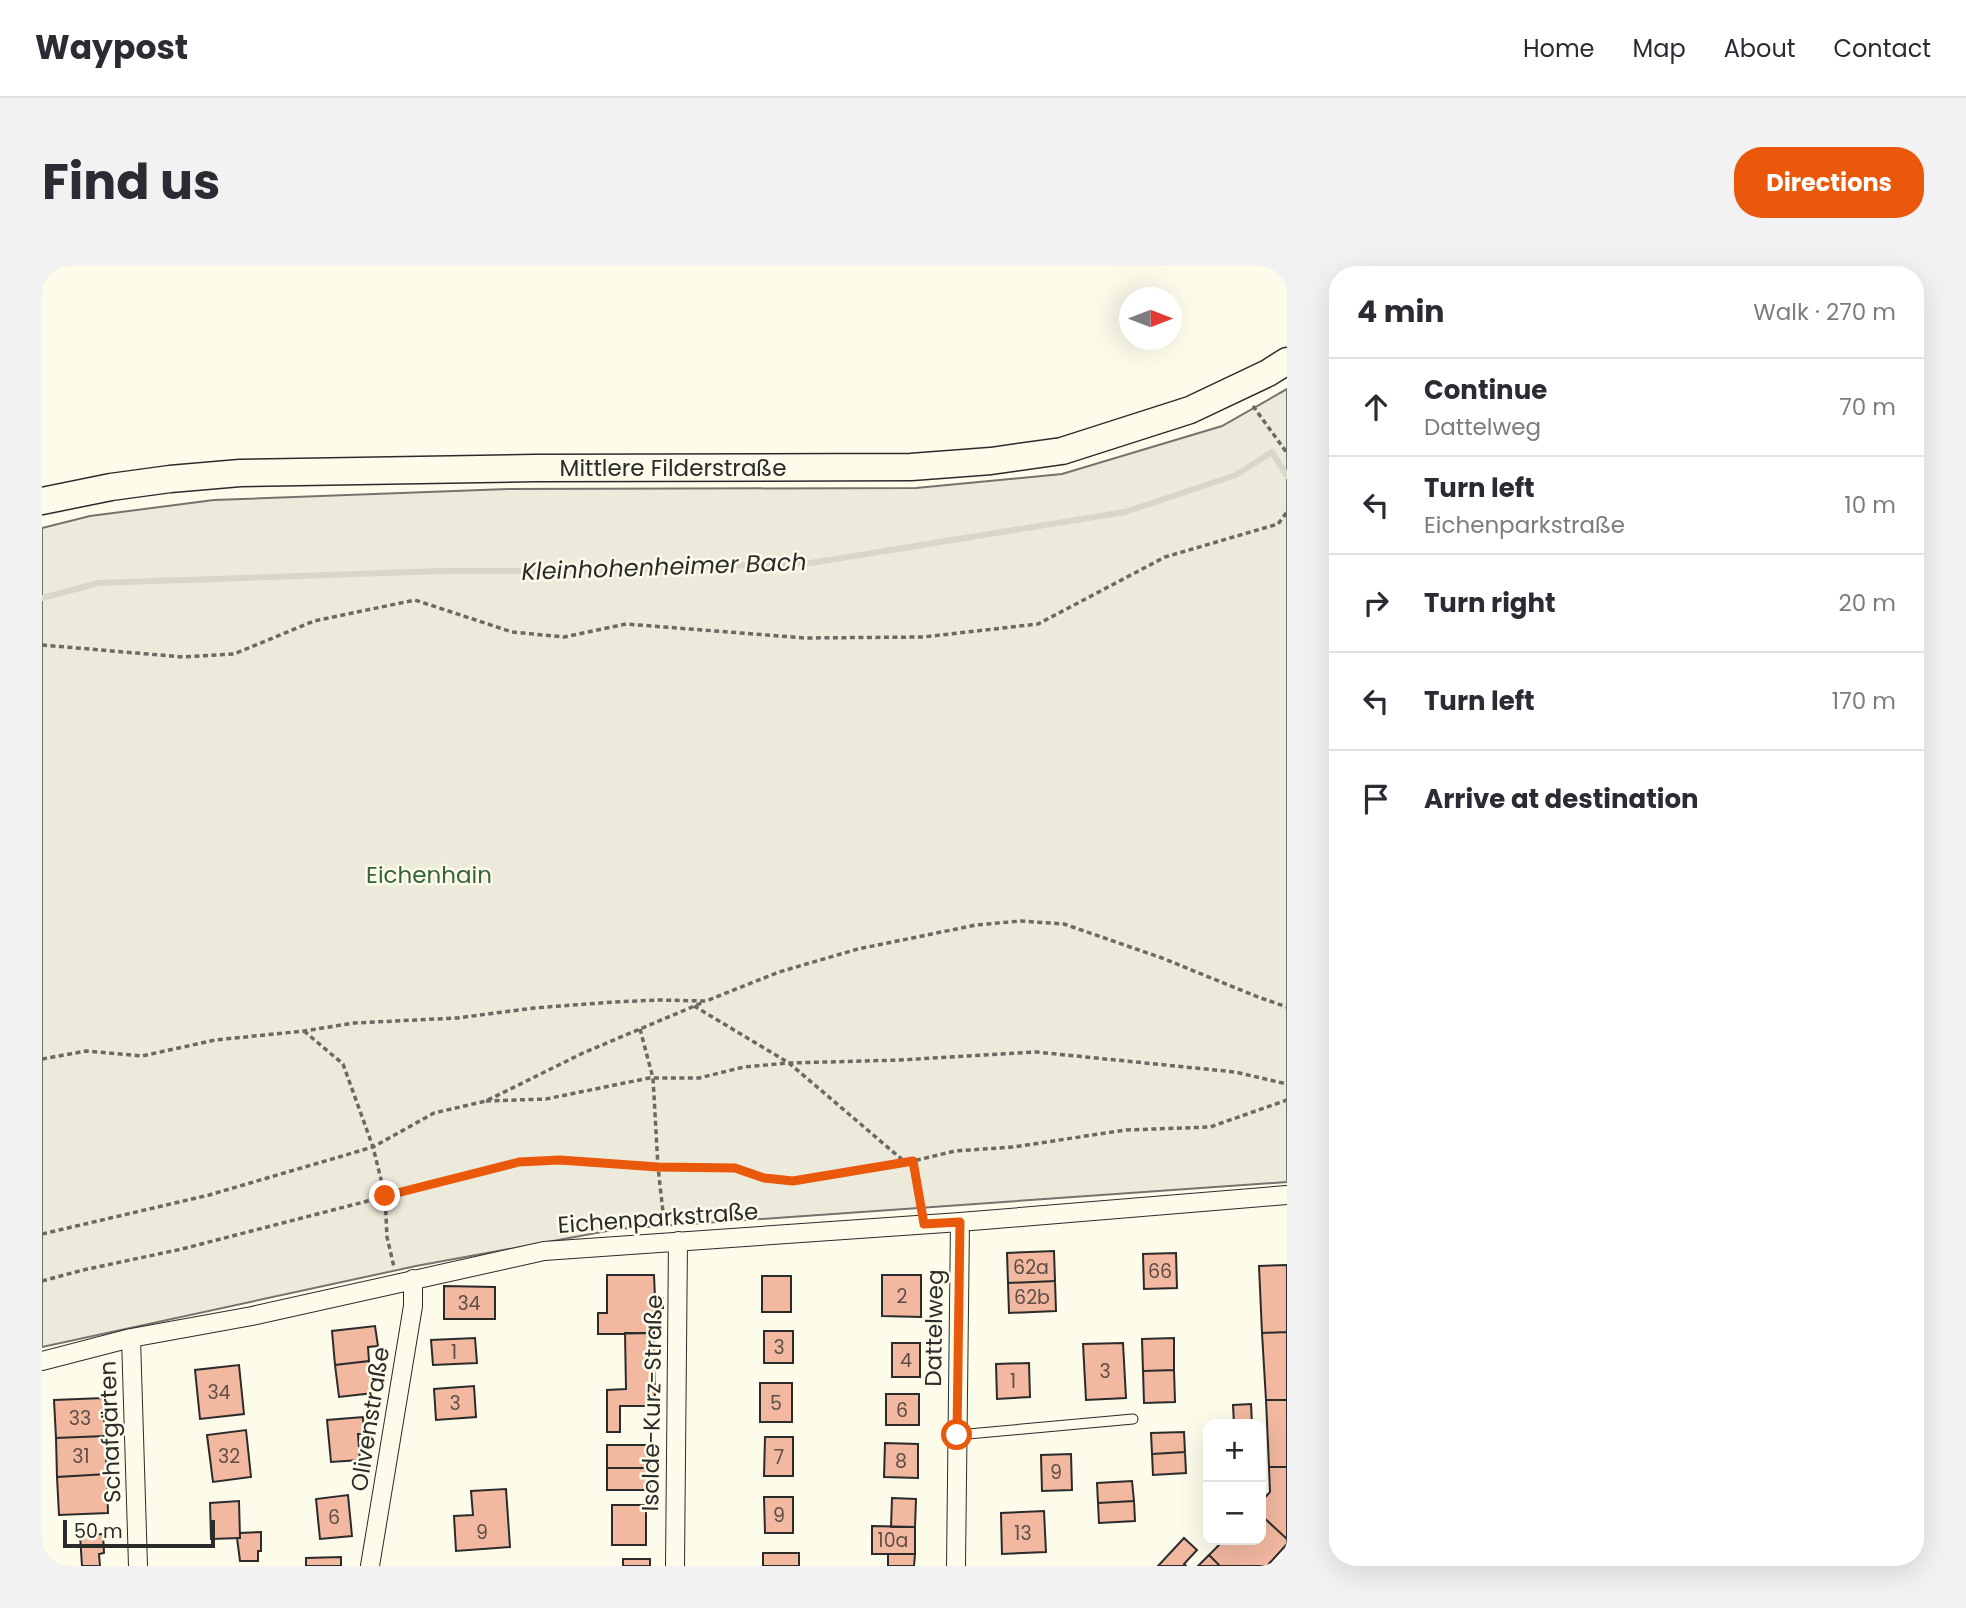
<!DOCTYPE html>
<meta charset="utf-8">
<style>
body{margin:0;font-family:Poppins,sans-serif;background:#f2f2f3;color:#2b2b33}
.controls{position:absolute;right:21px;bottom:21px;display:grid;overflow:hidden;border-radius:14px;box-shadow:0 7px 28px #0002}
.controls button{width:63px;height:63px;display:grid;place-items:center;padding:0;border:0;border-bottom:2px solid #e1e1e2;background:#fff;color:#2b2b33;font:35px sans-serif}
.compass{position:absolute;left:1077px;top:21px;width:63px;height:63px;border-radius:50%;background:#fff;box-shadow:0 7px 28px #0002;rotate:90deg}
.scale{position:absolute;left:21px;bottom:18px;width:152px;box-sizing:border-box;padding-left:7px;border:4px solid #2b2b2b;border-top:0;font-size:19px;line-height:24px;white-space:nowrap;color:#2b2b2b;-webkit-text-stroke:5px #fdfbea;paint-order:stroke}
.stop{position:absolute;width:21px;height:21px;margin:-16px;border:5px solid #ea580c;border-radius:50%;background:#fff}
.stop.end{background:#ea580c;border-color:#fff;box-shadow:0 2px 7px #0008}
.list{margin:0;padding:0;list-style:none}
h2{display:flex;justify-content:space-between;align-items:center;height:91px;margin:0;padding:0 28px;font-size:30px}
h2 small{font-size:23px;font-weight:400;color:#7c7c81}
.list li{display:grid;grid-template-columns:46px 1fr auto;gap:21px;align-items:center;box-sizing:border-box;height:98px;padding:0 28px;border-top:2px solid #e1e1e2}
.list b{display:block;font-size:26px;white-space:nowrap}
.list p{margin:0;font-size:23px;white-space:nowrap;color:#7c7c81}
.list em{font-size:23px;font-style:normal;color:#7c7c81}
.icon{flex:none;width:38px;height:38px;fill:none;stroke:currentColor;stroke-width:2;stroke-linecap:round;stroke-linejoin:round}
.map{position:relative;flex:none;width:1245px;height:1300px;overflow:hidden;border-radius:28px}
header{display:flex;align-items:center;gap:42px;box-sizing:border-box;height:98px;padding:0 35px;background:#fff;border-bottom:2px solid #e1e1e2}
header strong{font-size:33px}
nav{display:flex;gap:38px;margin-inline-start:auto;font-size:24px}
.intro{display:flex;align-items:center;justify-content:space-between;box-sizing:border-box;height:168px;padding:0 42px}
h1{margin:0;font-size:49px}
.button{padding:18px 32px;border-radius:28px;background:#ea580c;color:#fff;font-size:24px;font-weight:700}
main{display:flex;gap:42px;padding:0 42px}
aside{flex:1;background:#fff;border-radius:28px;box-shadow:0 7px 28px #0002}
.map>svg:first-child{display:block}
</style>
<header>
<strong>Waypost</strong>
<nav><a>Home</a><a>Map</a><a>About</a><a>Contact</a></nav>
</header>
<div class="intro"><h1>Find us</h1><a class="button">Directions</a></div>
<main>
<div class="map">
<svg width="1245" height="1300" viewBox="0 0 1245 1300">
<rect width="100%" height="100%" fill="#fdfbea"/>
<path fill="#ecebdb" stroke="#74746e" stroke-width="2" d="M 1245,123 L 1245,916 L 576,963 L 374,1000 L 0,1081 L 0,262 L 48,250 L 172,234 L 466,223 L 874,222 L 1020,208 L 1180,160 Z"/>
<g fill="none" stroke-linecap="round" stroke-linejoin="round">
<path stroke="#d8d7c9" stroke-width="6" d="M 0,332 L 56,317 L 402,305 L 536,305 L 769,297 L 1083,246 L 1194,209 L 1230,186 L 1245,210"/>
</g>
<path fill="#f2b8a0" stroke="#2b2b2b" stroke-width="2" d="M 1012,985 L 1013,1015 L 966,1017 L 965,987 Z
M 1134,987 L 1135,1022 L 1102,1023 L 1101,988 Z
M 1245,999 L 1245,1066 L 1220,1067 L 1217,1000 Z
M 565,1009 L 612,1009 L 613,1032 L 621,1032 L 621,1042 L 612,1042 L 612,1067 L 556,1068 L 556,1047 L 565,1047 Z
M 840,1009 L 879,1009 L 879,1051 L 840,1050 Z
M 720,1010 L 749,1010 L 749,1046 L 720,1046 Z
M 1013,1015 L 1014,1045 L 967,1047 L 966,1017 Z
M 402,1020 L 453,1021 L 453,1053 L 402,1053 Z
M 333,1060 L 336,1080 L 326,1081 L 327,1095 L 293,1099 L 290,1065 Z
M 722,1065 L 751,1065 L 751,1097 L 722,1097 Z
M 1245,1066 L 1245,1134 L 1224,1134 L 1220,1067 Z
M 583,1067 L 612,1067 L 613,1140 L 578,1140 L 578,1166 L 565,1166 L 565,1124 L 584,1123 Z
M 433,1072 L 435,1097 L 391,1099 L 389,1074 Z
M 1132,1072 L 1132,1104 L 1101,1105 L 1100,1073 Z
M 850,1077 L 878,1077 L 878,1111 L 850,1111 Z
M 1081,1077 L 1084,1132 L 1044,1134 L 1041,1078 Z
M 327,1095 L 331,1127 L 297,1131 L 293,1099 Z
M 987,1097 L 988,1131 L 955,1133 L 954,1098 Z
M 197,1099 L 202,1148 L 158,1153 L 153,1104 Z
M 1132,1104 L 1133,1136 L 1102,1137 L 1101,1105 Z
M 718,1117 L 750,1117 L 750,1156 L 718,1156 Z
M 432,1120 L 434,1151 L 394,1154 L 392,1123 Z
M 844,1128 L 877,1128 L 877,1159 L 844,1159 Z
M 61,1132 L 63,1170 L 14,1172 L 12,1134 Z
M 1224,1134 L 1245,1134 L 1245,1201 L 1227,1201 Z
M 1209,1138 L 1210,1158 L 1192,1158 L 1191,1139 Z
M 321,1151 L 322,1168 L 316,1168 L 318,1194 L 289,1196 L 285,1154 Z
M 204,1164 L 209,1211 L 171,1216 L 165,1169 Z
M 1142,1166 L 1143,1186 L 1110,1188 L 1109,1167 Z
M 63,1170 L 65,1208 L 15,1211 L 14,1172 Z
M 723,1171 L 751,1171 L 751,1210 L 722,1210 Z
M 843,1177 L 876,1178 L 876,1212 L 842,1211 Z
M 565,1179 L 608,1179 L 608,1202 L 565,1202 Z
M 1143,1186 L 1144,1207 L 1111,1209 L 1110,1188 Z
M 1029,1188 L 1030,1224 L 1000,1225 L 999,1189 Z
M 1227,1201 L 1245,1201 L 1245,1273 L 1219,1249 L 1219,1236 L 1228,1226 Z
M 565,1202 L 608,1202 L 608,1224 L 565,1224 Z
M 65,1208 L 66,1247 L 17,1249 L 15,1211 Z
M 1090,1215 L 1092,1235 L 1056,1237 L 1055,1217 Z
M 464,1223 L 468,1281 L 414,1285 L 412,1250 L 431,1249 L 429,1225 Z
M 306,1229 L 310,1270 L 278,1273 L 274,1233 Z
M 722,1231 L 751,1231 L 751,1267 L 723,1267 Z
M 850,1232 L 874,1233 L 873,1261 L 849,1261 Z
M 197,1235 L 198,1272 L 169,1273 L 168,1237 Z
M 1092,1235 L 1093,1255 L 1057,1257 L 1056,1237 Z
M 570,1239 L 604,1239 L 604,1279 L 570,1279 Z
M 1002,1245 L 1004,1286 L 960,1288 L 959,1247 Z
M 1219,1249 L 1245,1273 L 1245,1278 L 1225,1300 L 1178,1300 L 1167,1289 L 1182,1274 L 1219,1274 Z
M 830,1260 L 873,1261 L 873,1288 L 830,1288 Z
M 219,1266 L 219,1285 L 216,1285 L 216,1295 L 198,1295 L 195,1272 L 198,1272 L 198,1267 Z
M 61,1268 L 62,1287 L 57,1288 L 58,1300 L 40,1300 L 38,1269 Z
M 1142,1272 L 1155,1284 L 1142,1298 L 1144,1300 L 1116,1300 Z
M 721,1287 L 757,1287 L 757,1300 L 721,1300 Z
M 846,1288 L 873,1288 L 872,1300 L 846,1300 Z
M 1167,1289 L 1178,1300 L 1156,1300 Z
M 299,1291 L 299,1300 L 264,1300 L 264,1292 Z
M 581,1293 L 608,1293 L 608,1300 L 581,1300 Z"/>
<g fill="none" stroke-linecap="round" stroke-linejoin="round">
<g stroke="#2b2b2b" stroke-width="11">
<path id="service" d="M 915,1169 L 1091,1153"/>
</g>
<g stroke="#2b2b2b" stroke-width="20">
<path id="minor" d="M 89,1072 L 96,1300
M 0,1095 L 89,1072 L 210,1050 L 502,985 L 918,956 L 1245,929
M 328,1300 L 371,1040 L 371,1013
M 633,1300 L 636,975
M 914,1300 L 918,956"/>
</g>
<g stroke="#2b2b2b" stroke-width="29">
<path id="secondary" d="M 0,235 L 69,221 L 128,213 L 198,207 L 494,202 L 869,201 L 949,195 L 1020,185 L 1148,144 L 1226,107 L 1245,95"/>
</g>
<path stroke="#6a6964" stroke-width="3.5" stroke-dasharray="5 3.5" stroke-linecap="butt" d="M 1211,140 L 1245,187
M 0,379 L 141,391 L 192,388 L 272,355 L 373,334 L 470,366 L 522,371 L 584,358 L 763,372 L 881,371 L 996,358 L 1123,291 L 1236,258 L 1245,246
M 652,740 L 747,797 L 863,896
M 598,763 L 611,812 L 616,901 L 622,955 L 625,959
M 262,765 L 301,798 L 331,881 L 343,930 L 345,971 L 352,1001
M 0,793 L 44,785 L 100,790 L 173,774 L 262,765 L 312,757 L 415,752 L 492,742 L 572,736 L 616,734 L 664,735 L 737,706 L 816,683 L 934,659 L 979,655 L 1022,658 L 1120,692 L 1216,731 L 1245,741
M 444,835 L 504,833 L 607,812 L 657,812 L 702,801 L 747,797 L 859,794 L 994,786 L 1193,806 L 1245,818
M 871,895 L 879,941
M 0,968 L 167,929 L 331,881 L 392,847 L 444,835 L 541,787 L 662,736
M 0,1015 L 41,1004 L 140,983 L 477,896 L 518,894 L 616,901 L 652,900 L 693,902 L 722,912 L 751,915 L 871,895 L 913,885 L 971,881 L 1084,864 L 1168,861 L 1245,834"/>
<use href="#service" stroke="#fdfbea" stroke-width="9"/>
<use href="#minor" stroke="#fdfbea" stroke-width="18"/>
<use href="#secondary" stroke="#fdfbea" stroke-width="26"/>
</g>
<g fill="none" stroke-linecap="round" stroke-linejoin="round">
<path stroke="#ea580c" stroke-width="9" d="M 343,930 L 477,896 L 518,894 L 616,901 L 693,902 L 722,912 L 751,915 L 871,895 L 882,958 L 918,956 L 915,1169"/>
</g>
<g text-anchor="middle" stroke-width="5" stroke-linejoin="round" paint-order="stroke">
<g font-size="19" fill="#5d4e48">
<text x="989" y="1008">62a</text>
<text x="1118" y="1012">66</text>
<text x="860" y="1037">2</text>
<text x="990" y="1038">62b</text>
<text x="427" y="1044">34</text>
<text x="737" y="1088">3</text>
<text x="412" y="1093">1</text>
<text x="864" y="1101">4</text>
<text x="1063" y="1112">3</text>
<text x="971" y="1122">1</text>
<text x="177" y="1133">34</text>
<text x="413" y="1144">3</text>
<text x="734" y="1144">5</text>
<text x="860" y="1151">6</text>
<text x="38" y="1159">33</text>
<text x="39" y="1197">31</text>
<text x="187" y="1197">32</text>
<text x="737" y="1198">7</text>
<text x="859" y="1202">8</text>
<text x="1014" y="1213">9</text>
<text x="737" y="1256">9</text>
<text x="292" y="1258">6</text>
<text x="440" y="1273">9</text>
<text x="981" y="1274">13</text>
<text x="851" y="1281">10a</text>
</g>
<g font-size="23" fill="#2b2b2b" stroke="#fdfbea">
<text x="631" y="210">Mittlere Filderstraße</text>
<text transform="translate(616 952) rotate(-4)" y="8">Eichenparkstraße</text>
<text transform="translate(892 1062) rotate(-89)" y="8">Dattelweg</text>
<text transform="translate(610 1137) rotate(-89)" y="8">Isolde-Kurz-Straße</text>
<text transform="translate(328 1153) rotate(-81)" y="8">Olivenstraße</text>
<text transform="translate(68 1166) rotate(-92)" y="8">Schafgärten</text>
</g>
<g font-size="23" fill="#34623c" stroke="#fdfbea">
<text x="387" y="617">Eichenhain</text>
</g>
<g font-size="24" font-style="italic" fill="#2b2b2b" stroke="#fdfbea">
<text transform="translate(622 301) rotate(-2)" y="8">Kleinhohenheimer Bach</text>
</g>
</g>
</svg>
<div class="controls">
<button>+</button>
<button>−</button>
</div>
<svg class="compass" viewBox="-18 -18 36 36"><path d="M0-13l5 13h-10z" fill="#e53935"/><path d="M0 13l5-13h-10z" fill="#7c7c81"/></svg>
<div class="scale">50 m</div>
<div class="stop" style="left:915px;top:1169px"></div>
<div class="stop end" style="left:343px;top:930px"></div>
</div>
<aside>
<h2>4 min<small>Walk · 270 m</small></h2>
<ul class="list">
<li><svg class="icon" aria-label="ahead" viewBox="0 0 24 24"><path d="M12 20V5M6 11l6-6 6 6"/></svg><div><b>Continue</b><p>Dattelweg</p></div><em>70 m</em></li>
<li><svg class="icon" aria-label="left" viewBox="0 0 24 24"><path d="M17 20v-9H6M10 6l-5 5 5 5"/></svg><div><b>Turn left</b><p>Eichenparkstraße</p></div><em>10 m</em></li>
<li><svg class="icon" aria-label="right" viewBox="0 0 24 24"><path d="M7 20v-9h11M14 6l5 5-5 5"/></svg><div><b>Turn right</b></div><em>20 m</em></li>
<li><svg class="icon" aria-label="left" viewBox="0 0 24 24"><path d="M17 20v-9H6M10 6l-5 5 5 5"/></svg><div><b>Turn left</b></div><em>170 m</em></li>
<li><svg class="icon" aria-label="arrive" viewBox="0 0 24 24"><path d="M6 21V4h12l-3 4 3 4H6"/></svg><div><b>Arrive at destination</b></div></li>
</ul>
</aside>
</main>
